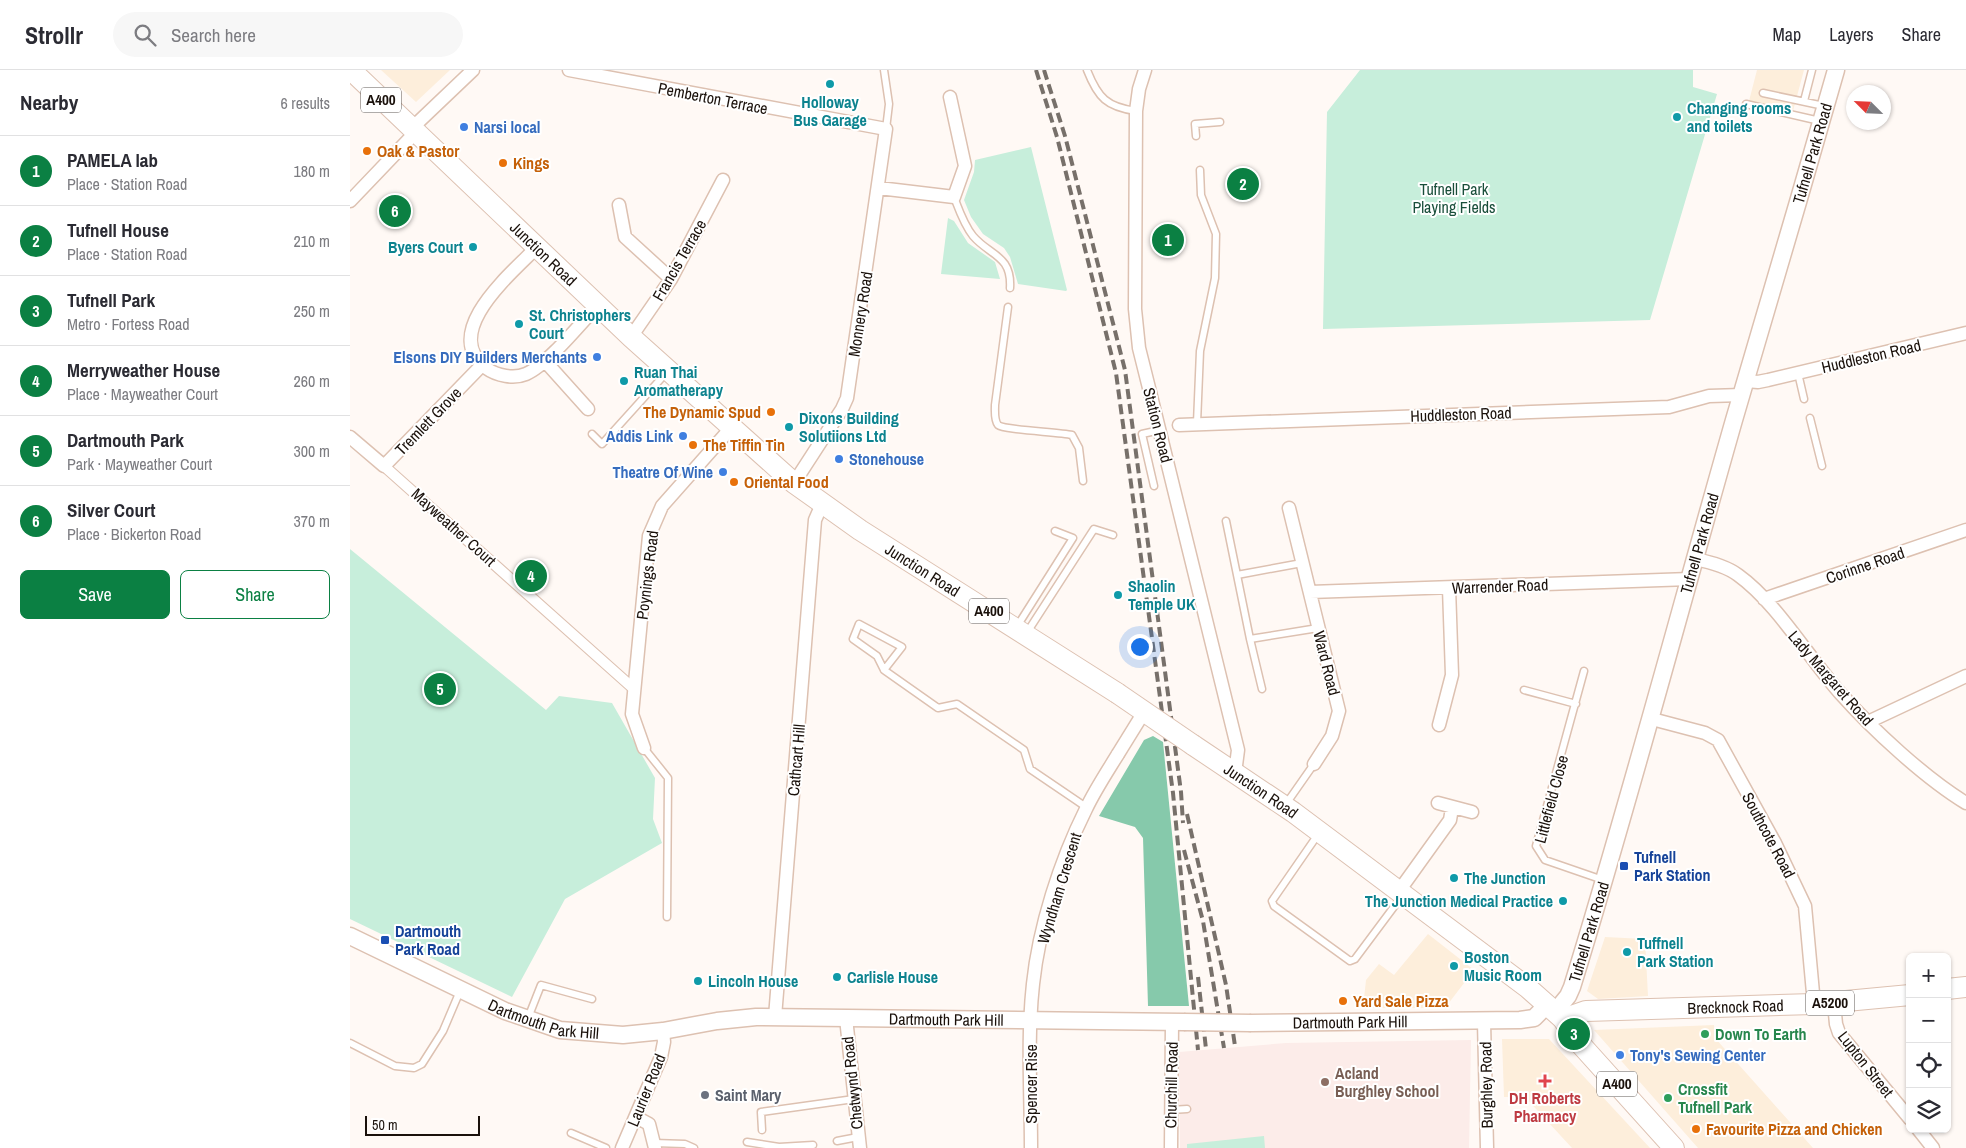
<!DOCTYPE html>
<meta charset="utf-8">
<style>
body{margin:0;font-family:"Archivo Narrow",sans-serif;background:#f7f7f7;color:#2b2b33}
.controls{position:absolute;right:15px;bottom:15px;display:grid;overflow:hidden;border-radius:8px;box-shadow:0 1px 4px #0004}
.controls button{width:45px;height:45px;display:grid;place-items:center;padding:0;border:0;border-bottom:1px solid #e1e1e2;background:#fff;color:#2b2b33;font:25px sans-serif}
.compass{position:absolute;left:1496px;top:15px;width:45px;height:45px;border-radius:50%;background:#fff;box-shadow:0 1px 4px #0004;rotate:294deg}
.scale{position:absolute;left:15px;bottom:12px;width:115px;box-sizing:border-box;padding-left:5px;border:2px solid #1a110b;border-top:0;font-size:14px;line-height:18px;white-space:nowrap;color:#1a110b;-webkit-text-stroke:4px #fff;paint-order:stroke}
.you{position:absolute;left:789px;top:576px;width:18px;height:18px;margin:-12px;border:4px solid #fff;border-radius:50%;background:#1a73e8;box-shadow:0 0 0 8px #1a73e833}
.badge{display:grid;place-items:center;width:32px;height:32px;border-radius:50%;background:#0b8043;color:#fff;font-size:16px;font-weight:700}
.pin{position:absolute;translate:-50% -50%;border:2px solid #fff;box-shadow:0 1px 5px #0006}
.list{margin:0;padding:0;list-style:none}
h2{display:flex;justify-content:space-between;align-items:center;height:65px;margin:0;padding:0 20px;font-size:21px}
h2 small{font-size:16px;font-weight:400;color:#7c7c81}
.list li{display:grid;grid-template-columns:32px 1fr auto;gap:15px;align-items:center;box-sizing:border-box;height:70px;padding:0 20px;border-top:1px solid #e1e1e2}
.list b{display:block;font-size:19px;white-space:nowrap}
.list p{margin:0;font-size:16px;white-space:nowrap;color:#7c7c81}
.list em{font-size:16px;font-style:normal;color:#7c7c81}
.actions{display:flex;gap:10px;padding:15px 20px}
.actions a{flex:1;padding:11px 0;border:1px solid #0b8043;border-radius:8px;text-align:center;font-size:18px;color:#0b8043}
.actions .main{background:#0b8043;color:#fff}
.icon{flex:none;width:28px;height:28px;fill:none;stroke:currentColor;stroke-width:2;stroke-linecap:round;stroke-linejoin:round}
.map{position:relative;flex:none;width:1616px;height:1078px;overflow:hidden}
header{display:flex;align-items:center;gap:30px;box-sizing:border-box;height:70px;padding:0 25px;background:#fff;border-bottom:1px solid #e1e1e2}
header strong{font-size:24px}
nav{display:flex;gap:28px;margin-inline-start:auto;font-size:18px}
.search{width:350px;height:45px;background:#f7f7f7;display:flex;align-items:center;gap:12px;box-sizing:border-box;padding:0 18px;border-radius:28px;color:#7c7c81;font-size:19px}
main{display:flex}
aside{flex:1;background:#fff}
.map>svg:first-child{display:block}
</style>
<header>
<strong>Strollr</strong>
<div class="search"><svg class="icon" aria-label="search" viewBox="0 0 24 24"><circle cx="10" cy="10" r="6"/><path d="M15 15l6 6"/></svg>Search here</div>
<nav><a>Map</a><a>Layers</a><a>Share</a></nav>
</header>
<main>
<aside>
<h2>Nearby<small>6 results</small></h2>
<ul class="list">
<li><span class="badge">1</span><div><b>PAMELA lab</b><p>Place · Station Road</p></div><em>180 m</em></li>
<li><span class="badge">2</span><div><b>Tufnell House</b><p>Place · Station Road</p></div><em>210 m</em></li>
<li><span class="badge">3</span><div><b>Tufnell Park</b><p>Metro · Fortess Road</p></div><em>250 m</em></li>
<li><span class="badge">4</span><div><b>Merryweather House</b><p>Place · Mayweather Court</p></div><em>260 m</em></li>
<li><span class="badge">5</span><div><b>Dartmouth Park</b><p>Park · Mayweather Court</p></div><em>300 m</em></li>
<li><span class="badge">6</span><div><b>Silver Court</b><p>Place · Bickerton Road</p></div><em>370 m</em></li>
</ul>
<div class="actions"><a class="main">Save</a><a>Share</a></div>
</aside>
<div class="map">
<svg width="1616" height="1078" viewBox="0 0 1616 1078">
<rect width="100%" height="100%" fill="#fff9f5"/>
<path fill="#fdeedb" d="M 31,0 L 100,0 L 66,32 Z
M 1407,0 L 1454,0 L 1443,41 L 1399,31 Z
M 1078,864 L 1124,900 L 1095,938 L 1013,938 L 1016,910 L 1029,894 L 1044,905 Z
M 1255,867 L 1295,869 L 1298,926 L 1248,929 L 1237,921 Z
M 1364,955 L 1365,968 L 1463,1078 L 1348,1078 L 1244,960 Z
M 1152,969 L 1199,969 L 1300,1078 L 1222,1078 L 1175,1027 L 1154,1027 Z"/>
<path fill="#fcece9" d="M 1121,970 L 1119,1078 L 830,1078 L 829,982 L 936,973 Z"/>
<path fill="#c7eedb" d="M 1010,0 L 1343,0 L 1343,17 L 1367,24 L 1300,250 L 973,259 L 977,42 Z
M 681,77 L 717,220 L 716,221 L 668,214 L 660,187 L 654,178 L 633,164 L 621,147 L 614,130 L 624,102 L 625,90 Z
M 598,148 L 604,151 L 618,173 L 645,192 L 650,209 L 591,204 Z
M 0,479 L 196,640 L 209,626 L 262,633 L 305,708 L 303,749 L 312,773 L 215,829 L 162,927 L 0,849 Z
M 914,1066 L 915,1078 L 837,1078 L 837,1074 Z"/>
<path fill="#86c9ab" d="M 803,666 L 813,672 L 839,936 L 798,936 L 793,768 L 785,757 L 749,746 L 794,670 Z"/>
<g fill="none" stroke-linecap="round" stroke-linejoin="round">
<g stroke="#ddc1b1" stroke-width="9">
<path id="service" d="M 534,0 L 539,34 L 536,59
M 737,0 C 748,28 757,37 786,41
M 1413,23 L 1474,36
M 1454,31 L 1462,0
M 1396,34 L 1470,51
M 846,66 L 845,54 L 870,52
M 604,127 C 609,140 614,155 623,166 C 640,186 662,185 660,218
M 658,237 L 645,335 C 645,341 644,350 648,355 C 654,360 709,362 722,365 L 729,378 L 733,411
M 1448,303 L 1454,329
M 1460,348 L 1472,396
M 847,353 L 850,281 L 865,208 L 866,164 L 851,125 L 850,100
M 242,364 L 252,374 L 317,302
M 804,416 L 792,364 L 810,360
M 876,451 L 887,505 L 952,493
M 887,505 L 900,569
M 666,558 L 723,468 L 705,461
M 676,564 L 744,459 L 763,465
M 534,600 L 552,577 L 509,554 L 503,569 L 527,586 L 534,600 L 588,638 L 607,634 L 674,680 L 680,699 L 736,737
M 1234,601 L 1186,776 L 1195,790 L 1253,810
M 912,619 L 900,569 L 968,558
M 1174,620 L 1226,634
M 294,678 L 318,708 L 317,847
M 936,734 L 964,694
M 969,763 L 922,831 L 924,836 L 1000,891 L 1005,889 L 1052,826
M 178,948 L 191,915 L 242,929
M 0,973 L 45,996 L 64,998 L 72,994 L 93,961 L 110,921
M 821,1040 L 837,1039
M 412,1060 L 411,1042 L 504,1029
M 221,1063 L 256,1078
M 487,1071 L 508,1067
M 397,1072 L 429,1077 L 463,1075
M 304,1073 L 335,1074 L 344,1078"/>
</g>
<g stroke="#ddc1b1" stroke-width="12">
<path id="pedestrian" d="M 34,396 L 284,619"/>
</g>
<g stroke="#ddc1b1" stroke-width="15">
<path id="minor" d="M 219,0 L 536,59 L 497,328 L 492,339 L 444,413
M 795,0 L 789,19 L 786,41 L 785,239 L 789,278 L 799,318 L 888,680 L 885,703
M 61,59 L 123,0
M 529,118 L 604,127 L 615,96 L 600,27
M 0,131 L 65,63
M 269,135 L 275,167 L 321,209
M 187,177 C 163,202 89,262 136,298 C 147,306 164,309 176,304 C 197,295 231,253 248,235
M 281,267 L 321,209 L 373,110
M 194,290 L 238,339
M 1396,311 L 1408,312 L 1418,310 L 1616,263
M 829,355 L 1319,337 L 1359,326 L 1392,325
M 0,367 L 34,396 L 132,295
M 939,438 L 989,641 L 982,666 L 964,694
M 1345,489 C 1360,492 1376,496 1388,505 C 1427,533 1458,587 1490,623 C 1523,660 1575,708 1616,733
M 960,522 L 1340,509
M 1414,529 L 1616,460
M 1302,649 L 1355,663 L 1368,670 L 1425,773 L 1455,836 L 1464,934
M 1518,652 L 1616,606
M 1089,655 L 1102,605 L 1099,518
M 294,678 L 282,644 L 299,466 L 312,436 L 381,358
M 1088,733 L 1122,742
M 1049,821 L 1100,750 L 1102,738
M 1484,933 L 1486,954 L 1489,963 L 1560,1049
M 425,947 L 465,450 L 472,434
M 496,948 L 510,1078
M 1134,952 L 1137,1078
M 286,1047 L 299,1054 L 305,1078
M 1568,1059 L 1583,1078
M 272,1078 L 311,987 L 314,972 L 313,961
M 681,1078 C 681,1024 677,968 683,914 C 689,857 710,791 736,739 C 745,720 757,702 768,684
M 821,1078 L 822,952"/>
</g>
<g stroke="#ddc1b1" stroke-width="19">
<g id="tertiary">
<path id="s1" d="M 0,866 L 155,941 L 210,960 L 273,965 L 313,961 L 367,951 L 406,947 L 834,952"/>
<path id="s2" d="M 1205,942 L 1218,926 L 1222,917 C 1280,729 1330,539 1384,350 C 1418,233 1453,117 1486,0"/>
<path id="s3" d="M 901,953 L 1170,950 L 1184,948 L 1197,935"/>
</g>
</g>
<g stroke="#ddc1b1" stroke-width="22">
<g id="primary">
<path id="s4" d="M 1,0 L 281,267 L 444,413 L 510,460 L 767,623"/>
<path id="s5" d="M 843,675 L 943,742 L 1178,918 L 1213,949 L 1224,967 L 1324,1078"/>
<path d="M 1597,919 L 1616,917"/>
<path id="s6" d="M 1213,949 L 1236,941 L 1464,934 L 1560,925"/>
</g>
</g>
<use href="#service" stroke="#fff" stroke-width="6"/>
<use href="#pedestrian" stroke="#fff" stroke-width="10"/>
<use href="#minor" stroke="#fff" stroke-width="12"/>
<use href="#tertiary" stroke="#fff" stroke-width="16"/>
<use href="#primary" stroke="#fff" stroke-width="20"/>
<path stroke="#77706a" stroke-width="4" stroke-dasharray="10 5" stroke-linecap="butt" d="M 686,0 L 707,67 L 766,303 L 823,723 L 848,980
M 694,0 L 715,66 L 775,300 L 831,722 L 833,753
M 837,744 L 876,915 L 885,976
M 834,780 L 853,851 L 874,978
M 848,907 L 856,979"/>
<g stroke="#ddc1b1" stroke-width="15" stroke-linecap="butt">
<path id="minor-bridge" d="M 768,684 L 794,642"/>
</g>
<g stroke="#ddc1b1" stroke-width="19" stroke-linecap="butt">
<path id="tertiary-bridge" d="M 834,952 L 901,953"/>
</g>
<g stroke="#ddc1b1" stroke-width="22" stroke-linecap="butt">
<path id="primary-bridge" d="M 767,623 L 843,675"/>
</g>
<use href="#minor-bridge" stroke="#fff" stroke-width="12"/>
<use href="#tertiary-bridge" stroke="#fff" stroke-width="16"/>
<use href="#primary-bridge" stroke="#fff" stroke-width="20"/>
</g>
<g fill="#0f9aa8" stroke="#fff" stroke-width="2">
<circle cx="480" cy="14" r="5"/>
<circle cx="1327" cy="47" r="5"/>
<circle cx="123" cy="177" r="5"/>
<circle cx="169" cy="254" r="5"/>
<circle cx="274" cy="311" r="5"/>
<circle cx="439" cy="357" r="5"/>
<circle cx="768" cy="525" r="5"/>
<circle cx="1104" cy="808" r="5"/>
<circle cx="1213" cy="831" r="5"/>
<circle cx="1277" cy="882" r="5"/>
<circle cx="1104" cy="896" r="5"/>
<circle cx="487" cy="907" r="5"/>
<circle cx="348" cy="911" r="5"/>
</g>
<g fill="#3f7fe0" stroke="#fff" stroke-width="2">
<circle cx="114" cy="57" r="5"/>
<circle cx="247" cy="287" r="5"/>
<circle cx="333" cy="366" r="5"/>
<circle cx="489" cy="389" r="5"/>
<circle cx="373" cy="402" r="5"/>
<circle cx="1270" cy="985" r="5"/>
</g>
<g fill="#e8710a" stroke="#fff" stroke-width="2">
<circle cx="17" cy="81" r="5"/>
<circle cx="153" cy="93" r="5"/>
<circle cx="421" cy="342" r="5"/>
<circle cx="343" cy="375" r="5"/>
<circle cx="384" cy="412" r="5"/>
<circle cx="993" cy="931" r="5"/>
<circle cx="1346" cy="1059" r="5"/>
</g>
<g fill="#1a4fb4" stroke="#fff" stroke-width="2">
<rect x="1269" y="791" width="10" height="10" rx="2.5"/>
<rect x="30" y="865" width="10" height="10" rx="2.5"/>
</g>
<g fill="#2e9e5b" stroke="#fff" stroke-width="2">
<circle cx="1355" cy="964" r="5"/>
<circle cx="1318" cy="1028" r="5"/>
</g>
<path fill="#e0444e" stroke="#fff" stroke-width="2" d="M1192.5 1003.5h5v5h5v5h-5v5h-5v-5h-5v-5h5z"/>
<circle fill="#8d6e63" stroke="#fff" stroke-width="2" cx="975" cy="1012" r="5"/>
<circle fill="#6b7280" stroke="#fff" stroke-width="2" cx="355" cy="1025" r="5"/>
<g text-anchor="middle" stroke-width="4" stroke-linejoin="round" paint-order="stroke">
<g fill="#fff" stroke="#5f5854" stroke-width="1">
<rect x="11" y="17.5" width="40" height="25" rx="4"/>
<rect x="619" y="528.5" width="40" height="25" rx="4"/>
<rect x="1456" y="920.5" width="48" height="25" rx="4"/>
<rect x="1247" y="1001.5" width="40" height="25" rx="4"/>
</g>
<g font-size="15" font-weight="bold" fill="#1a110b">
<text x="31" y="35">A400</text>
<text x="639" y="546">A400</text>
<text x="1480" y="938">A5200</text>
<text x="1267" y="1019">A400</text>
</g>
<g font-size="16" fill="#1a110b" stroke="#fff">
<text transform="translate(363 28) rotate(11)" y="6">Pemberton Terrace</text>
<text dy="6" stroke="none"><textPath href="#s2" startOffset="898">Tufnell Park Road</textPath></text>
<text dy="6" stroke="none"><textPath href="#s4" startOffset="266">Junction Road</textPath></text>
<text transform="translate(329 190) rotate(-60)" y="6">Francis Terrace</text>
<text transform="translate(510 244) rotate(-81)" y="6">Monnery Road</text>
<text transform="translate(1521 286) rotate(-13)" y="6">Huddleston Road</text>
<text transform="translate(1111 344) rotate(-2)" y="6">Huddleston Road</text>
<text transform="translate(78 351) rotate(-46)" y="6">Tremlett Grove</text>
<text transform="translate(808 355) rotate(76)" y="6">Station Road</text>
<text transform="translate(104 457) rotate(42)" y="6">Mayweather Court</text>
<text dy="6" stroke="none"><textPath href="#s2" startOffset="492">Tufnell Park Road</textPath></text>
<text transform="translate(1515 495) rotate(-19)" y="6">Corinne Road</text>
<text dy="6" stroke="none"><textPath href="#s4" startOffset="761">Junction Road</textPath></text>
<text transform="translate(297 505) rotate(-83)" y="6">Poynings Road</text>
<text transform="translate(1150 516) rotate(-2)" y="6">Warrender Road</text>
<text transform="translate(977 593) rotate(76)" y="6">Ward Road</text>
<text transform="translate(1481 608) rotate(49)" y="6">Lady Margaret Road</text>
<text transform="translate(446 690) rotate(-85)" y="6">Cathcart Hill</text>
<text dy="6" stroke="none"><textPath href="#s5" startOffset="82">Junction Road</textPath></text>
<text transform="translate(1201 729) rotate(-75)" y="6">Littlefield Close</text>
<text transform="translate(1419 765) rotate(62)" y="6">Southcote Road</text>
<text transform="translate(709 818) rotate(-73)" y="6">Wyndham Crescent</text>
<text dy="6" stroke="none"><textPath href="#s2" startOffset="88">Tufnell Park Road</textPath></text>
<text dy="6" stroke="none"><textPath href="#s6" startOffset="174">Brecknock Road</textPath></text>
<text dy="6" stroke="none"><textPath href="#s1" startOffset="212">Dartmouth Park Hill</textPath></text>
<text dy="6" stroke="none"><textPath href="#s1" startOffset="618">Dartmouth Park Hill</textPath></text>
<text dy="6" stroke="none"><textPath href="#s3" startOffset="99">Dartmouth Park Hill</textPath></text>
<text transform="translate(1516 994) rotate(52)" y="6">Lupton Street</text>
<text transform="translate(502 1013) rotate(-96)" y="6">Chetwynd Road</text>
<text transform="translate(681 1014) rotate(-90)" y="6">Spencer Rise</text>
<text transform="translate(821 1015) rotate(-89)" y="6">Churchill Road</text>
<text transform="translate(1136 1015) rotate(-91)" y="6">Burghley Road</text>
<text transform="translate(296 1020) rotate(-68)" y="6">Laurier Road</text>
</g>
<g font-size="16" font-weight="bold" fill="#0d838f" stroke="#fff" text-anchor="start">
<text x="480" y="38" text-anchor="middle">Holloway<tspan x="480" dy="18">Bus Garage</tspan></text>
<text x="1337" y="44">Changing rooms<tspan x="1337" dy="18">and toilets</tspan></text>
<text x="113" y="183" text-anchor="end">Byers Court</text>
<text x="179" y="251">St. Christophers<tspan x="179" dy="18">Court</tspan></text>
<text x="284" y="308">Ruan Thai<tspan x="284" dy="18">Aromatherapy</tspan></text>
<text x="449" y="354">Dixons Building<tspan x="449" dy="18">Solutiions Ltd</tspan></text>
<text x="778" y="522">Shaolin<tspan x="778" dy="18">Temple UK</tspan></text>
<text x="1114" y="814">The Junction</text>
<text x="1203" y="837" text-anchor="end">The Junction Medical Practice</text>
<text x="1287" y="879">Tuffnell<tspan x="1287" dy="18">Park Station</tspan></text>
<text x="1114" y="893">Boston<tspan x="1114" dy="18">Music Room</tspan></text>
<text x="497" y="913">Carlisle House</text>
<text x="358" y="917">Lincoln House</text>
</g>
<g font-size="16" font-weight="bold" fill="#366cbe" stroke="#fff" text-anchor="start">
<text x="124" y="63">Narsi local</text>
<text x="237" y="293" text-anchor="end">Elsons DIY Builders Merchants</text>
<text x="323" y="372" text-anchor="end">Addis Link</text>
<text x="499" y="395">Stonehouse</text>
<text x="363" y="408" text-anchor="end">Theatre Of Wine</text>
<text x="1280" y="991">Tony's Sewing Center</text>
</g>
<g font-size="16" font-weight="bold" fill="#c56008" stroke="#fff" text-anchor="start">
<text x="27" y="87">Oak &amp; Pastor</text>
<text x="163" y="99">Kings</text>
<text x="411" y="348" text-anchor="end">The Dynamic Spud</text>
<text x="353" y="381">The Tiffin Tin</text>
<text x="394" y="418">Oriental Food</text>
<text x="1003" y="937">Yard Sale Pizza</text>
<text x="1356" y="1065">Favourite Pizza and Chicken</text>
</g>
<g font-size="16" fill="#194e3a" stroke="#fff">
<text x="1104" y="125">Tufnell Park<tspan x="1104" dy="18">Playing Fields</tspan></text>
</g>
<g font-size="16" font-weight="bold" fill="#164399" stroke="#fff" text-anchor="start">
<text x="1284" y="793">Tufnell<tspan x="1284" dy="18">Park Station</tspan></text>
<text x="45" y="867">Dartmouth<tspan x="45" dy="18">Park Road</tspan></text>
</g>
<g font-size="16" font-weight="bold" fill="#27864d" stroke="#fff" text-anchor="start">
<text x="1365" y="970">Down To Earth</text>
<text x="1328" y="1025">Crossfit<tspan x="1328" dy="18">Tufnell Park</tspan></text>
</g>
<g font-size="16" font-weight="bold" fill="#785e54" stroke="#fff" text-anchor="start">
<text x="985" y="1009">Acland<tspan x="985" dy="18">Burghley School</tspan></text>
</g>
<g font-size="16" font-weight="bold" fill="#5b616d" stroke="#fff" text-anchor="start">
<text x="365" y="1031">Saint Mary</text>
</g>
<g font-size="16" font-weight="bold" fill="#be3a42" stroke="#fff">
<text x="1195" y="1034">DH Roberts<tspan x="1195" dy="18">Pharmacy</tspan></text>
</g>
</g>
</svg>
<div class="controls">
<button>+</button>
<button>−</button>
<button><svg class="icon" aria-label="locate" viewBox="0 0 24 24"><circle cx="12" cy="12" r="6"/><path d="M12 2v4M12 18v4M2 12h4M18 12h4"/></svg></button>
<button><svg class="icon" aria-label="layers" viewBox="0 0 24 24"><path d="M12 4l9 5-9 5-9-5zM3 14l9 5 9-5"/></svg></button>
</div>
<svg class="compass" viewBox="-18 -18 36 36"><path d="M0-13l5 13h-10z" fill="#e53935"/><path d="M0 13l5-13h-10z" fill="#7c7c81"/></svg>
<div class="scale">50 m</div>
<div class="you"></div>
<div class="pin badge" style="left:818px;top:170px">1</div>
<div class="pin badge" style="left:893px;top:114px">2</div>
<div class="pin badge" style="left:1224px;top:964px">3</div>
<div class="pin badge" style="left:181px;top:506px">4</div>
<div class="pin badge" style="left:90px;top:619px">5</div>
<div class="pin badge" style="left:45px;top:141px">6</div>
</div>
</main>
